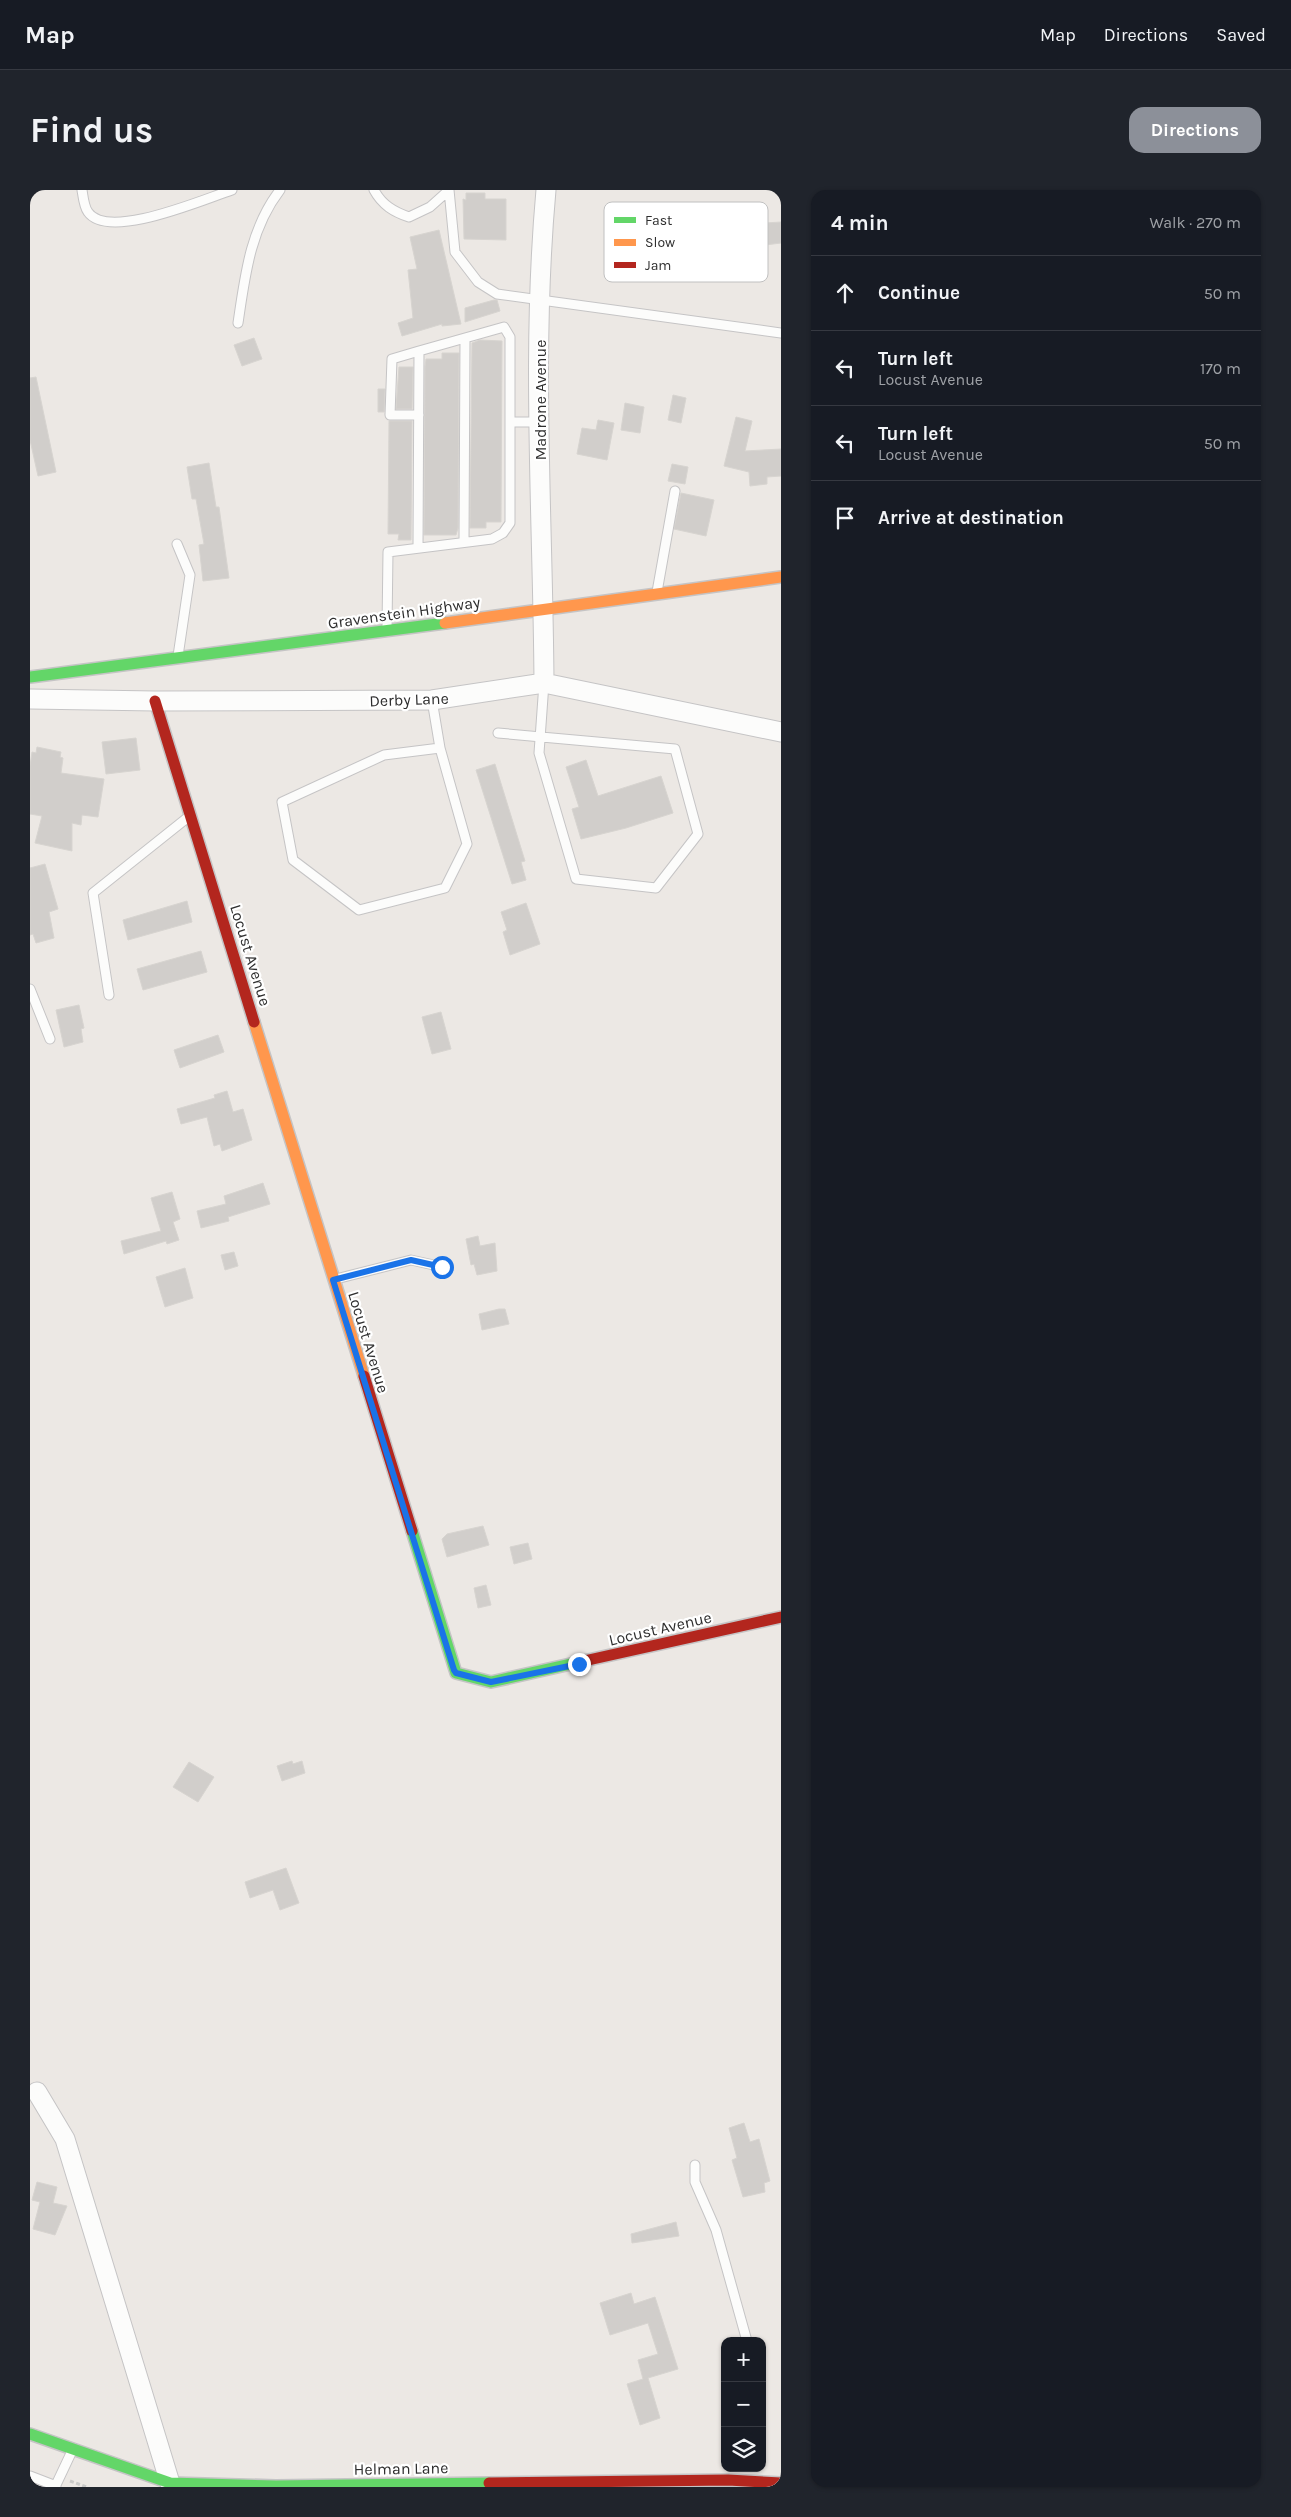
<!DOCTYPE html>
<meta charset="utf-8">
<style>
body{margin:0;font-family:Karla,sans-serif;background:#20242c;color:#f1f3f6}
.controls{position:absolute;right:15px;bottom:15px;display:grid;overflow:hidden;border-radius:10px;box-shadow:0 1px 4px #0004}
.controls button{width:45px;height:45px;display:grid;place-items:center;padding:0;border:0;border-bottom:1px solid #363941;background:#171b24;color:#f1f3f6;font:25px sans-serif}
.stop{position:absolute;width:15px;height:15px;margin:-11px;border:4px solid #1a73e8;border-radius:50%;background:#fff}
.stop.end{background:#1a73e8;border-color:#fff;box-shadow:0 1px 5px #0008}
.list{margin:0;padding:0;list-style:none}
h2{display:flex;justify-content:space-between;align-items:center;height:65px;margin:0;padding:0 20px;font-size:21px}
h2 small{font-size:16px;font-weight:400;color:#9ea1a6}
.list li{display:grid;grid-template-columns:32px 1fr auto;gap:15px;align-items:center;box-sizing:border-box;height:75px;padding:0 20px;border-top:1px solid #363941}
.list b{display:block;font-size:19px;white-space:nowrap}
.list p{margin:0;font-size:16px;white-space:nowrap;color:#9ea1a6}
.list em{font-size:16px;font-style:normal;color:#9ea1a6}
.icon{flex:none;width:28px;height:28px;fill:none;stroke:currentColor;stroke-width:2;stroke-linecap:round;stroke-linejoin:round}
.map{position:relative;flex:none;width:751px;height:2297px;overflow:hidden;border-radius:15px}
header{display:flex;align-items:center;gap:30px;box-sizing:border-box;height:70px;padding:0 25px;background:#171b24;border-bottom:1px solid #363941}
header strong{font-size:24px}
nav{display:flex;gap:28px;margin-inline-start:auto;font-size:18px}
.intro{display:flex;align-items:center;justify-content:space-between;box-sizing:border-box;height:120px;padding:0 30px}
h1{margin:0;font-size:35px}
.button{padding:12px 22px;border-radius:15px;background:#8c9099;color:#fff;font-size:18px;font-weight:700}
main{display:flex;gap:30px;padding:0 30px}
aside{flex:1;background:#171b24;border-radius:15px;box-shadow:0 1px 4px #0004}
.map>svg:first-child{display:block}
</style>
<header>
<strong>Map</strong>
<nav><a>Map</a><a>Directions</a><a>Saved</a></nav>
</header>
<div class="intro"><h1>Find us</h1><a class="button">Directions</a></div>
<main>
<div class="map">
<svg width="751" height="2297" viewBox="0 0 751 2297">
<rect width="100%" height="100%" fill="#ece8e4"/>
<path fill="#d1cecb" stroke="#d7d4d0" d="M 436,3 L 455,3 L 455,9 L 476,9 L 476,50 L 434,49 L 433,9 L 436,10 Z
M 751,32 L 751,53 L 711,58 L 710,44 L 720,43 L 719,34 Z
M 409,40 L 431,134 L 412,136 L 412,134 L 372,146 L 368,133 L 383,128 L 378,80 L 387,79 L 380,47 Z
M 464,110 L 467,110 L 470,121 L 435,132 L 435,118 Z
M 224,148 L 232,169 L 212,176 L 204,155 Z
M 450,150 L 472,151 L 471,332 L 456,332 L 456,338 L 440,338 L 442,153 Z
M 412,163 L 429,163 L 428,338 L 426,345 L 394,345 L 395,177 L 396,169 L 412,169 Z
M 369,177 L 383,177 L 382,219 L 366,219 Z
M 6,187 L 26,282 L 8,286 L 0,250 L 0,188 Z
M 348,199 L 355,199 L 354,222 L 348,222 Z
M 643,205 L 656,208 L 651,233 L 638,230 Z
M 595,213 L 614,217 L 610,243 L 591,240 Z
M 706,227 L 722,231 L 715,261 L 751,259 L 751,286 L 737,287 L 737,294 L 720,296 L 719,282 L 694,276 Z
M 568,230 L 584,233 L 577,270 L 547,264 L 552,238 L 566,240 Z
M 359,231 L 382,231 L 381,350 L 368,350 L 369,344 L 358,344 Z
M 179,273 L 186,317 L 189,317 L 199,388 L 173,391 L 169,355 L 174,354 L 166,309 L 162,309 L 157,277 Z
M 642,274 L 658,277 L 655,294 L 638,291 Z
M 651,303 L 684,310 L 676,346 L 644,339 Z
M 106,548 L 110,580 L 76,584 L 72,552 Z
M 7,557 L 31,562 L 30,567 L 33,568 L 31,583 L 74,589 L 68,627 L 52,625 L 51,635 L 42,633 L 42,661 L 5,653 L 12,626 L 0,624 L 0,576 L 2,562 L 6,563 Z
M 556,570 L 568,606 L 631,586 L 643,623 L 596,638 L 551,649 L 542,619 L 549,617 L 536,577 Z
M 465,574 L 495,671 L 491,672 L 496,690 L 482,694 L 446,580 Z
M 15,674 L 28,719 L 19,722 L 24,748 L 6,753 L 3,744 L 0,745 L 0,678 Z
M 157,711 L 162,732 L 98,750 L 93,730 Z
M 496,713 L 510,754 L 480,765 L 473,742 L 477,740 L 471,722 Z
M 171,761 L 177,782 L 113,800 L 107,779 Z
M 49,815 L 54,838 L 51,839 L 53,852 L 34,857 L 26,820 Z
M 411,822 L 421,859 L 402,864 L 392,827 Z
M 188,845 L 194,862 L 150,878 L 144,860 Z
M 197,901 L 203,922 L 213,919 L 222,950 L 192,961 L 190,954 L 184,956 L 177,927 L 151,934 L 147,919 L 185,908 L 184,905 Z
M 233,993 L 240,1014 L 198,1027 L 199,1031 L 171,1038 L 167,1021 L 196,1014 L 194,1006 Z
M 142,1002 L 150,1029 L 143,1032 L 149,1050 L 137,1054 L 136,1051 L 94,1064 L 91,1051 L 131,1041 L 121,1008 Z
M 448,1046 L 450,1056 L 465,1053 L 467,1081 L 447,1085 L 444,1074 L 441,1075 L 436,1049 Z
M 204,1062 L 208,1076 L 195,1080 L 191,1065 Z
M 155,1078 L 163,1108 L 135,1117 L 126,1087 Z
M 469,1119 L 475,1119 L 479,1134 L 452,1140 L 449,1124 Z
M 453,1336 L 459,1355 L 417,1367 L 412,1349 L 417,1344 Z
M 498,1353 L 502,1369 L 484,1374 L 480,1357 Z
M 456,1395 L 461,1415 L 448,1418 L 444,1398 Z
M 262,1571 L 263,1574 L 272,1571 L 275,1583 L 252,1591 L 247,1576 Z
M 159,1572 L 184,1587 L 168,1612 L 143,1597 Z
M 256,1678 L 269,1713 L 250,1720 L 243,1700 L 220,1708 L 215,1692 Z
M 714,1933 L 720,1952 L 729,1949 L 740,1991 L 734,1993 L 735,2002 L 713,2007 L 702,1970 L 707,1968 L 699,1938 Z
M 7,1992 L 27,1997 L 23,2013 L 37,2016 L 25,2045 L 3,2039 L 10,2012 L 2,2010 Z
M 646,2032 L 649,2046 L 602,2053 L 601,2044 Z
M 601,2103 L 604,2114 L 625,2107 L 648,2179 L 618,2188 L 630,2228 L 610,2235 L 597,2194 L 613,2189 L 608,2170 L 628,2164 L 618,2133 L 580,2145 L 570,2113 Z"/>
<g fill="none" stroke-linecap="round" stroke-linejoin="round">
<g stroke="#c5c4c5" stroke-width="11">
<path id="lane" d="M 52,0 C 53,6 54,17 58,22 C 78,51 174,9 202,0
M 344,0 C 352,15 364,22 379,27 L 400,17 L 418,1
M 419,0 L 425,62 L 448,92 L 467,104 L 751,143
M 208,133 C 215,86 220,39 250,0
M 389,225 L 360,225 L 362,169 L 389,161
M 480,232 L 509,232
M 147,354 L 160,385 L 148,466
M 388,358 L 389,161 L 435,148
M 627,402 L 645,301
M 357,438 L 358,362 L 462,349 L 473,343 L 480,333 L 480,147 L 474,137 L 435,148 L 434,352
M 402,510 L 410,558 L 437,654 L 415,698 L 329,720 L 263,670 L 252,612 L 354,565 L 410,558
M 468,543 L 645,559 L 668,644 L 626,698 L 546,689 L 509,563 L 514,493
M 0,799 L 20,849
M 79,805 L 63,703 L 157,628
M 306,1089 L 381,1070 L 413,1077
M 665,1975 L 665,1992 L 686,2040 L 717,2151
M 0,2286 L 26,2296
M 25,2297 L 42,2261"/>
</g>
<g stroke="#c5c4c5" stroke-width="21">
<path id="street" d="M 514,493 C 513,329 501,164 516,0
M 0,509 L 125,511 L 402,510 L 514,493 L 751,542
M 7,1902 L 35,1949 L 140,2293"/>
</g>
<g stroke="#c5c4c5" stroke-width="14">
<path id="fast" d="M 0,487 L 415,433
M 382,1341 L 426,1483 L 461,1492 L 545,1473
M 0,2244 L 140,2293 L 246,2296 L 459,2293"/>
</g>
<g stroke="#c5c4c5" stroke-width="14">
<path id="slow" d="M 415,433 L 751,387
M 224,832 L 334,1186"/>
</g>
<g stroke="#c5c4c5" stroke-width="14">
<path id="jam" d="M 125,511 L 224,832
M 334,1186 L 382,1341
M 545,1473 L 751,1427
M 459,2293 L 698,2290 L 751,2293"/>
</g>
<path stroke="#c9c9c8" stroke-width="3" stroke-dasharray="4 2.5" stroke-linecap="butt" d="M 40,2291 L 57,2297"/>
<use href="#lane" stroke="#fcfcfb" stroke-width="9"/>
<use href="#street" stroke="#fcfcfb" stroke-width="19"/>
<use href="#fast" stroke="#63d668" stroke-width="11"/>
<use href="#slow" stroke="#ff974d" stroke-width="11"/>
<use href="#jam" stroke="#b3261e" stroke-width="11"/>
</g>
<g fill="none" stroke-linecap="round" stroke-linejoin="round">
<path stroke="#1a73e8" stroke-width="6" d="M 412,1077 L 381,1070 L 303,1090 L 424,1480 L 426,1483 L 461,1492 L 549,1474"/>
</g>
<g text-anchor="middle" stroke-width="4.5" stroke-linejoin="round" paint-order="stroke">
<g font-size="16" fill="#2e2e2e" stroke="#fff">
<text transform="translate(510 210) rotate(-90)" y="6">Madrone Avenue</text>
<text transform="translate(374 422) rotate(-8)" y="6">Gravenstein Highway</text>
<text transform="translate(379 509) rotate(-2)" y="6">Derby Lane</text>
<text transform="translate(221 765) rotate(73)" y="6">Locust Avenue</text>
<text transform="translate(339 1152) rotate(73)" y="6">Locust Avenue</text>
<text transform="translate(630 1438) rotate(-13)" y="6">Locust Avenue</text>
<text transform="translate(371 2278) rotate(-1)" y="6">Helman Lane</text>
</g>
</g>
<rect x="574" y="12" width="164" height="80" rx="8" fill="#fff" stroke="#c0c0c0" stroke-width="1"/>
<rect x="584" y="27" width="22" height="6" fill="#63d668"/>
<rect x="584" y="49" width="22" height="7" fill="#ff974d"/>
<rect x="584" y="72" width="22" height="6" fill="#b3261e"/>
<g font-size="14" fill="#2e2e2e">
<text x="615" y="35">Fast</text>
<text x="615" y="57">Slow</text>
<text x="615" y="80">Jam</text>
</g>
</svg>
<div class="controls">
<button>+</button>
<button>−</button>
<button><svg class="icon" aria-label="layers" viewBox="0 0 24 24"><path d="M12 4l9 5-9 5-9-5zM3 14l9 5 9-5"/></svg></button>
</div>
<div class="stop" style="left:412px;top:1077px"></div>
<div class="stop end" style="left:549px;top:1474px"></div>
</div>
<aside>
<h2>4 min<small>Walk · 270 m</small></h2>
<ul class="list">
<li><svg class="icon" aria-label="ahead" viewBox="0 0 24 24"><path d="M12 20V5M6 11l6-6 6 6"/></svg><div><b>Continue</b></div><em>50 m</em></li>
<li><svg class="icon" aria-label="left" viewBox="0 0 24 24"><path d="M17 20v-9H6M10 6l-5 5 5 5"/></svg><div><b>Turn left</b><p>Locust Avenue</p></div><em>170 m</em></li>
<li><svg class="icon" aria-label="left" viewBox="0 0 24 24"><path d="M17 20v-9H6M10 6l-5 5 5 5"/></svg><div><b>Turn left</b><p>Locust Avenue</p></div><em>50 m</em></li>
<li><svg class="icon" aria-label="arrive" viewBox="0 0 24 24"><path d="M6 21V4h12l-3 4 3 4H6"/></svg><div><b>Arrive at destination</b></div></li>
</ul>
</aside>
</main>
